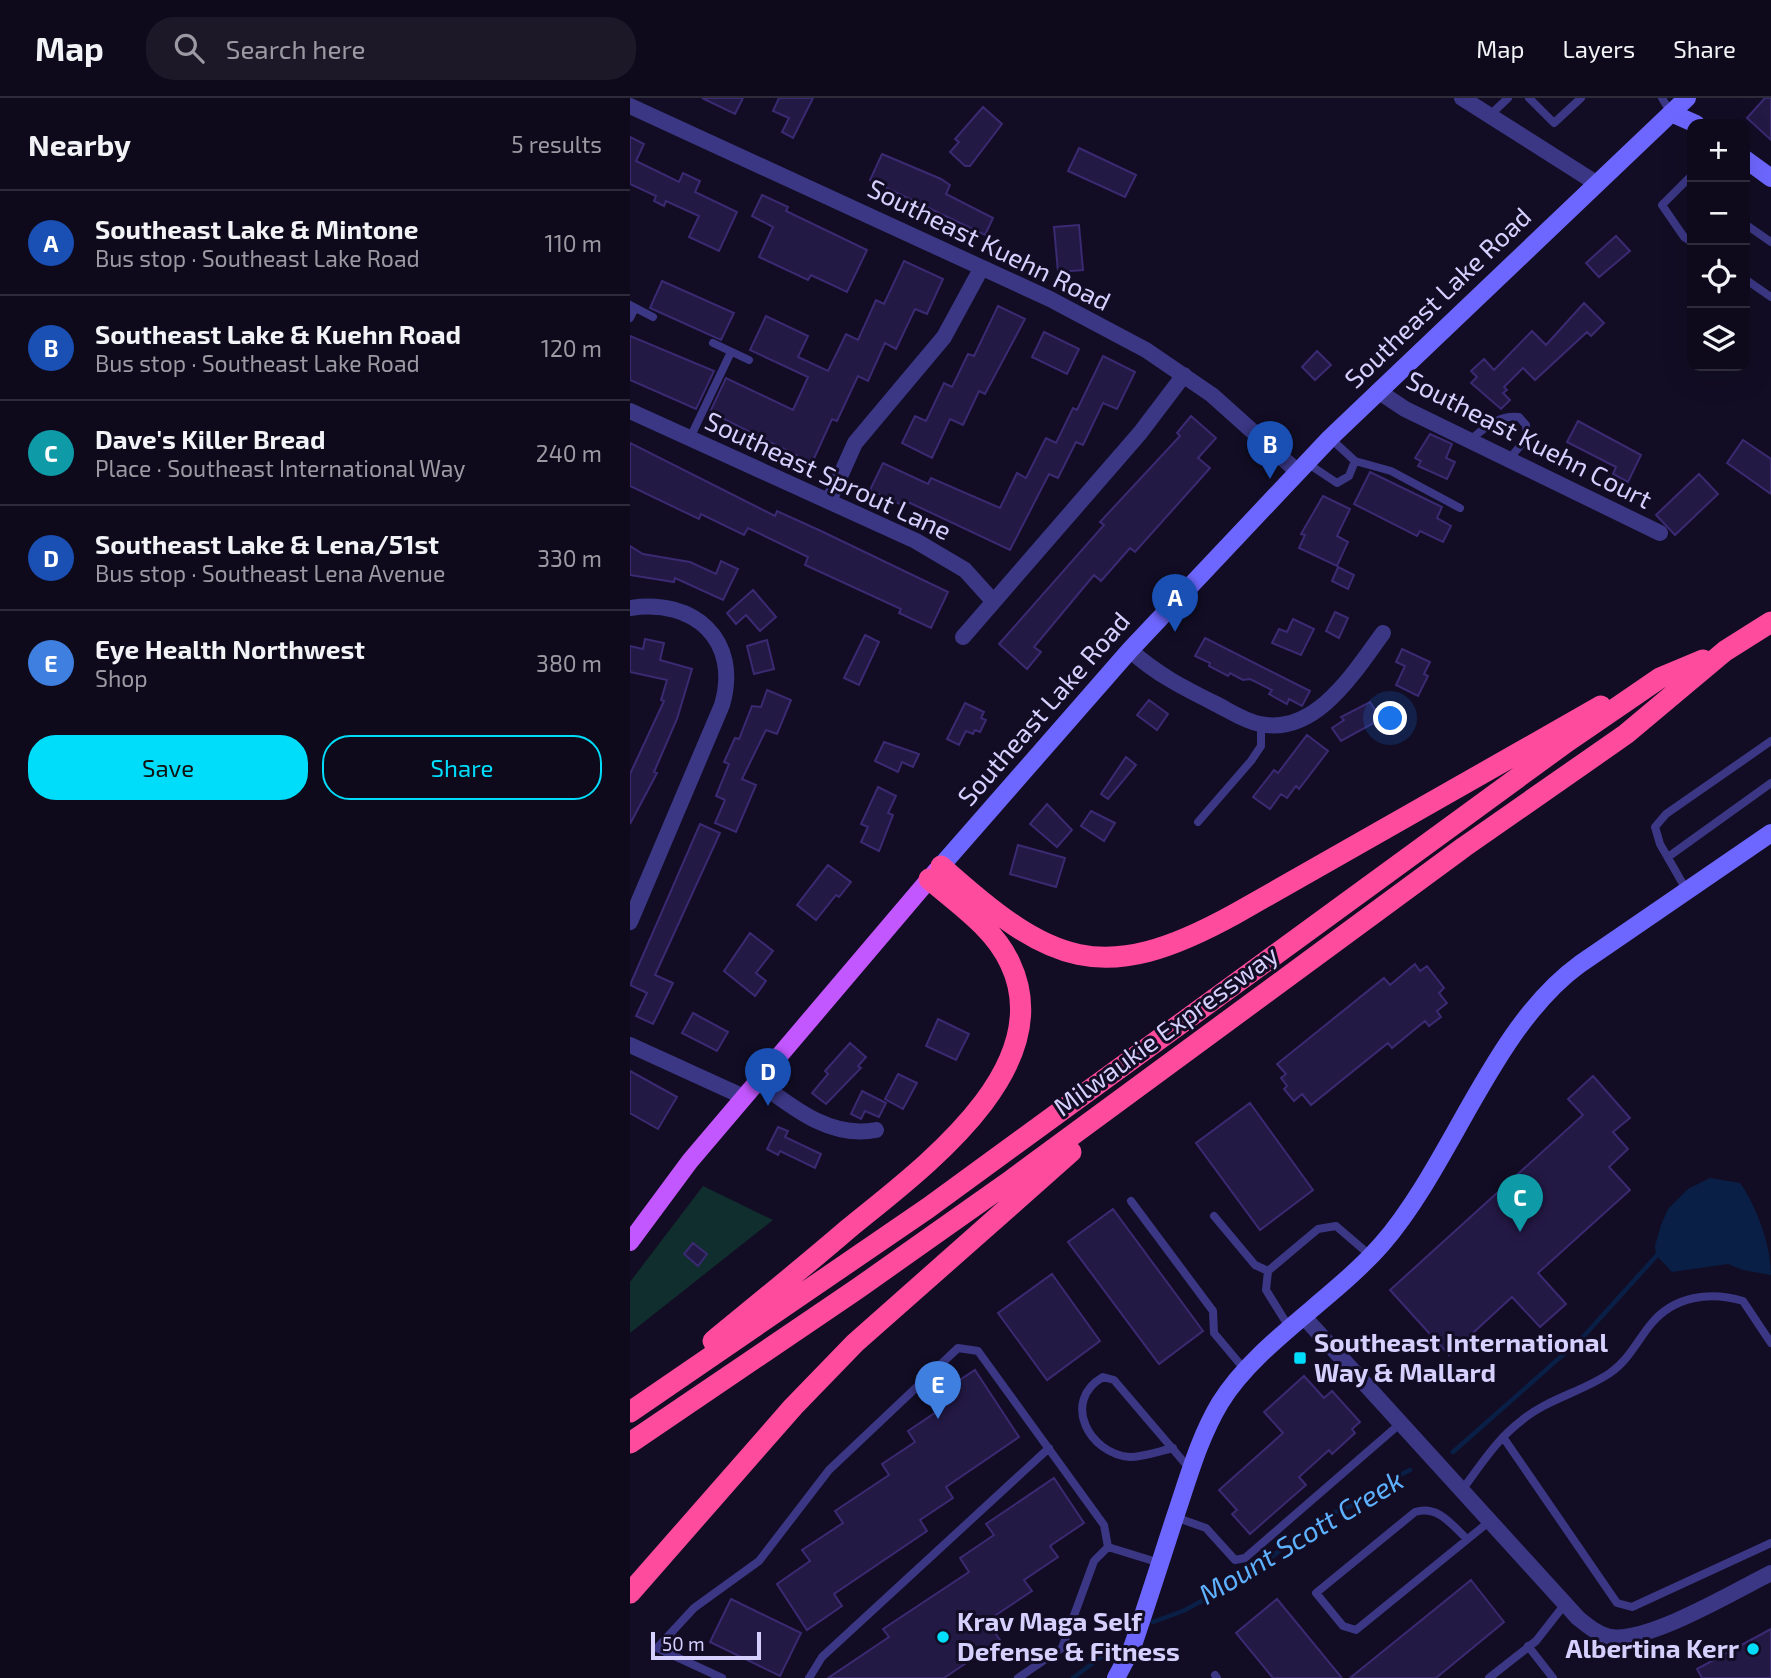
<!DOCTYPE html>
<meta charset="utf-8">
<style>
body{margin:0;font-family:"Exo 2",sans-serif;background:#1c1828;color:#f1f3f6}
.controls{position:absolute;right:21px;top:21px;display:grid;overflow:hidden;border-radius:14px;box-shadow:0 7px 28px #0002}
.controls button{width:63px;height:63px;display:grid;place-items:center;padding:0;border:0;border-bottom:2px solid #2e2b3a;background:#0e0a1b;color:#f1f3f6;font:35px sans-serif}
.scale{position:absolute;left:21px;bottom:18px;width:110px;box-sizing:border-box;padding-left:7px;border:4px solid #d6d0ff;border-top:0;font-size:19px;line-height:24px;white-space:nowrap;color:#d6d0ff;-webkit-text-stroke:5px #120d24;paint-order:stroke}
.you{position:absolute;left:761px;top:621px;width:24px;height:24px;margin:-18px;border:5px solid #fff;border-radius:50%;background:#1a73e8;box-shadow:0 0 0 10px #1a73e833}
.badge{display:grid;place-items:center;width:46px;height:46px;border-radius:50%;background:#00ddfb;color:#fff;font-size:23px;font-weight:700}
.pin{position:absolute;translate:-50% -58px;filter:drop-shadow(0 2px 4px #0008)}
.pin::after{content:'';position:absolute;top:37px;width:24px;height:21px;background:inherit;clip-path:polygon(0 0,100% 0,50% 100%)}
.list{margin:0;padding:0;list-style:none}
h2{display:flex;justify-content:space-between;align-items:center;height:91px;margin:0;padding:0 28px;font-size:30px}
h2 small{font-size:23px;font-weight:400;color:#9b9aa3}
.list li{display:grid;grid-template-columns:46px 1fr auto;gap:21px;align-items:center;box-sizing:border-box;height:105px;padding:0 28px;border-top:2px solid #2e2b3a}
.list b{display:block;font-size:26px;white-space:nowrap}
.list p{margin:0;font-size:23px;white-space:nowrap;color:#9b9aa3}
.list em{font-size:23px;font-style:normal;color:#9b9aa3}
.actions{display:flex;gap:14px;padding:21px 28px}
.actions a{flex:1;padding:16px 0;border:2px solid #00ddfb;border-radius:28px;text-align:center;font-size:24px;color:#00ddfb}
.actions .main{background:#00ddfb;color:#111}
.icon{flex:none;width:38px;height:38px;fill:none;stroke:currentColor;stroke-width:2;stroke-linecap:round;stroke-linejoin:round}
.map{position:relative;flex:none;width:1141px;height:1580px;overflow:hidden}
header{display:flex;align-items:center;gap:42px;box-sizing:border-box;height:98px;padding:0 35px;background:#0e0a1b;border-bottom:2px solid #2e2b3a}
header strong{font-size:33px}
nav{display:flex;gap:38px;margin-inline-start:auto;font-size:24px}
.search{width:490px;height:63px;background:#1c1828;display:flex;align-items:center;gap:18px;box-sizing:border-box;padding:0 24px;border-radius:28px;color:#9b9aa3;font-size:26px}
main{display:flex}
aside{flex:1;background:#0e0a1b}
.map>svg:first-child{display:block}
</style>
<header>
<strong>Map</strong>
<div class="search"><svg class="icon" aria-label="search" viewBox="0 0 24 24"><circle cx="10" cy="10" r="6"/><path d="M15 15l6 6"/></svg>Search here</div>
<nav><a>Map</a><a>Layers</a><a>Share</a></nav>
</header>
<main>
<aside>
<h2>Nearby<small>5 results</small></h2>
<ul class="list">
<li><span class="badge" style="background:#1a4fb4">A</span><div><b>Southeast Lake &amp; Mintone</b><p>Bus stop · Southeast Lake Road</p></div><em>110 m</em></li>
<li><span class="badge" style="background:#1a4fb4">B</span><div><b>Southeast Lake &amp; Kuehn Road</b><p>Bus stop · Southeast Lake Road</p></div><em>120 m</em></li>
<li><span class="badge" style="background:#0f9aa8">C</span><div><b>Dave's Killer Bread</b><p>Place · Southeast International Way</p></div><em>240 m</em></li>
<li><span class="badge" style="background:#1a4fb4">D</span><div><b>Southeast Lake &amp; Lena/51st</b><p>Bus stop · Southeast Lena Avenue</p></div><em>330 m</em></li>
<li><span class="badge" style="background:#3f7fe0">E</span><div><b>Eye Health Northwest</b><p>Shop</p></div><em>380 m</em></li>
</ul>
<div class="actions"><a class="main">Save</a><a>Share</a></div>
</aside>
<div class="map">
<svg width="1141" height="1580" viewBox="0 0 1141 1580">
<rect width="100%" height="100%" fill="#120d24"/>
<path fill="#102e2d" d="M 73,1088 L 143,1122 L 0,1235 L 0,1184 Z"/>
<path fill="#0a1f46" d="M 1080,1080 L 1110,1085 C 1127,1109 1141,1148 1141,1177 L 1113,1172 L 1098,1166 L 1042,1174 L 1026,1157 L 1025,1148 L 1031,1127 L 1038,1111 L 1058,1091 Z"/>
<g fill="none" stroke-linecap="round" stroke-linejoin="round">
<path stroke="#0a1f46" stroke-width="4.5" d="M 823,1354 L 953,1239 L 1029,1155
M 523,1524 L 553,1513 L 613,1481 L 693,1419 L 754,1395 L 762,1381 L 780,1372
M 443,1580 L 480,1552"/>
</g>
<path fill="#231945" stroke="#3a2a72" stroke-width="2" d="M 72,0 L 113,0 L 105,16 Z
M 149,0 L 183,0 L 163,40 L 152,34 L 159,20 L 143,13 Z
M 1135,0 L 1141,0 L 1141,42 L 1117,20 Z
M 353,9 L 372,26 L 340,68 L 335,68 L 320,54 L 329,44 L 325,41 Z
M 0,39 L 14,46 L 6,63 L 49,84 L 53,75 L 70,83 L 65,94 L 107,114 L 89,153 L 59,139 L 69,118 L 36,103 L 34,108 L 24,103 L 26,98 L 0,86 Z
M 449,50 L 506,77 L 495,99 L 438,73 Z
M 252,56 L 311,81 L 320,87 L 316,96 L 363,120 L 355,137 L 240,82 Z
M 132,97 L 158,109 L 156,113 L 237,152 L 217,194 L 181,177 L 178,182 L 129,159 L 143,129 L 122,118 Z
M 449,127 L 453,172 L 428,174 L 424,129 Z
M 986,138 L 1000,153 L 969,179 L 956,165 Z
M 274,163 L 313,181 L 297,216 L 285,211 L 266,251 L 255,245 L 238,283 L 228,278 L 207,323 L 202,321 L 182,365 L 80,314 L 96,280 L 163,312 L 178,279 L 120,252 L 136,218 L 178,238 L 168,259 L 198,273 L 216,236 L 228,242 L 246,202 L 254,206 Z
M 32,183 L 104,215 L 91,242 L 20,210 Z
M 954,205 L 974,225 L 961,238 L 957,234 L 905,282 L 893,270 L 874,289 L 877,292 L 873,295 L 880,302 L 871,311 L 841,285 L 847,279 L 841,273 L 854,261 L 864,272 L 902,233 L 916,247 Z
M 368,208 L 395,221 L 355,296 L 349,293 L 333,327 L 320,321 L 302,360 L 272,345 L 285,318 L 296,323 L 314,285 L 322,289 L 338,256 L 344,258 Z
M 414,234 L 449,251 L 437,276 L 402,259 Z
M 0,238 L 84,273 L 66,311 L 0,282 Z
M 687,253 L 701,267 L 685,282 L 672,269 Z
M 473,258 L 505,274 L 487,311 L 473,305 L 453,347 L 446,344 L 428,380 L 419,376 L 380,452 L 276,403 L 274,408 L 240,392 L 253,365 L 298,386 L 301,380 L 370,410 L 387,375 L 396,380 L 416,340 L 426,345 L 443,310 L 447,312 Z
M 561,318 L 586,340 L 568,360 L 580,370 L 505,454 L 500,450 L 471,483 L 464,477 L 404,549 L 411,554 L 397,571 L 369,546 L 474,427 L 470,424 L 550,338 L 547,335 Z
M 948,323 L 1011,357 L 998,384 L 983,376 L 986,369 L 937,344 Z
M 800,336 L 822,346 L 816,360 L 825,364 L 817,381 L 788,368 L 791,363 L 785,360 Z
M 1113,342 L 1141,361 L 1141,396 L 1097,365 Z
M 0,345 L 145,418 L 147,413 L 191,433 L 318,494 L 301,530 L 269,515 L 271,511 L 175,467 L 178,459 L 118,430 L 114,437 L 71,416 L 69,421 L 0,388 Z
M 740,374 L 812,409 L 807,420 L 821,428 L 813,444 L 790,433 L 787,438 L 724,406 Z
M 1069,376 L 1088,396 L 1045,437 L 1026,417 Z
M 693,398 L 720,411 L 707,438 L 718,444 L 707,468 L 669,450 L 675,437 L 671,436 Z
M 0,448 L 13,456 L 60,464 L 86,476 L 91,463 L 108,471 L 93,502 L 45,480 L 44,484 L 0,477 Z
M 708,469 L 724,477 L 718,491 L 702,483 Z
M 123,492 L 146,519 L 130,533 L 116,517 L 106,526 L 97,515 Z
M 705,514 L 718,520 L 709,540 L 696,533 Z
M 663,521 L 684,531 L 671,557 L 642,545 L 649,531 L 657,534 Z
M 235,537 L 249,544 L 229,587 L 214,580 Z
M 575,540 L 680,593 L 672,608 L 659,601 L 657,606 L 639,596 L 642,592 L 620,581 L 613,582 L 600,575 L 598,578 L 579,568 L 580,565 L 565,558 Z
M 15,541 L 34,545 L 30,562 L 62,571 L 47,621 L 24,674 L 27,675 L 0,726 L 0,676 L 34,603 L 31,602 L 37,582 L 0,574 L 0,548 L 13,551 Z
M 137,542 L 144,571 L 124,576 L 117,548 Z
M 772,551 L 800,564 L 794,576 L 798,578 L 788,598 L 766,587 L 775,568 L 766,564 Z
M 137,592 L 161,602 L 147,636 L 136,632 L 112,681 L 126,687 L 106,734 L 85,725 L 95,702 L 86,698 L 99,666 L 94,664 L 105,640 L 109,641 L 122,608 L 131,609 Z
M 519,602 L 538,616 L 527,632 L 507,617 Z
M 740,604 L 751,621 L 711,643 L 702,630 L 714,622 L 711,619 Z
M 335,605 L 354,614 L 351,620 L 356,622 L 350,634 L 345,632 L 343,636 L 336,633 L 329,647 L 317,641 Z
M 677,637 L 698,653 L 669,691 L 666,688 L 657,700 L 651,696 L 640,711 L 623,699 L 644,672 L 648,675 Z
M 254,644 L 289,656 L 283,669 L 272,664 L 268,674 L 245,663 Z
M 496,659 L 506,667 L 478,701 L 471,696 Z
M 248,689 L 266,698 L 258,715 L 263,717 L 249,753 L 231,744 L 238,729 L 231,726 Z
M 417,706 L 442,732 L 427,749 L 400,726 Z
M 461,713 L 485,725 L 474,743 L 451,728 Z
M 70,726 L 90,735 L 25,877 L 43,885 L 23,926 L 6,918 L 17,895 L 0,887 Z
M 388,747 L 435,760 L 426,789 L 380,776 Z
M 198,767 L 221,784 L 209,799 L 206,797 L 186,822 L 167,807 Z
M 120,835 L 143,853 L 126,875 L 136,883 L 125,898 L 94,873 Z
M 785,866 L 790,873 L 797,868 L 814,890 L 809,895 L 817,905 L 807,913 L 811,919 L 799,928 L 795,923 L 762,950 L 758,945 L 681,1007 L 672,996 L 664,1003 L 654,991 L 657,988 L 651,980 L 656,976 L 647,966 L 754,880 L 760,887 Z
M 63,915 L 98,934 L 87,953 L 52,935 Z
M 308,921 L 339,936 L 326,962 L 296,948 Z
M 220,945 L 236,959 L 228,968 L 231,970 L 196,1006 L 182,995 L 198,976 L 195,973 Z
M 0,973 L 47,999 L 28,1031 L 0,1015 Z
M 268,976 L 287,985 L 273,1011 L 255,1001 Z
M 963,978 L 1000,1020 L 983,1034 L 998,1051 L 979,1069 L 1000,1092 L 908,1175 L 936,1206 L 910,1229 L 882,1199 L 819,1257 L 760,1192 L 953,1017 L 938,1001 Z
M 232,993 L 256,1005 L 249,1019 L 235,1013 L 231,1021 L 221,1016 Z
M 620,1005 L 683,1092 L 630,1132 L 566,1045 Z
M 148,1029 L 158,1033 L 155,1039 L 191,1056 L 185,1070 L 150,1053 L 148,1057 L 137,1051 Z
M 483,1111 L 573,1233 L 529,1266 L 438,1144 Z
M 63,1145 L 77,1156 L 68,1168 L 54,1156 Z
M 422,1176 L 470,1243 L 417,1282 L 368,1215 Z
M 345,1272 L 389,1339 L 316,1389 L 323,1400 L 290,1422 L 297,1433 L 204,1496 L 212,1508 L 177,1532 L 147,1486 L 180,1463 L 172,1452 L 213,1425 L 205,1413 L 259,1377 L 252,1366 L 285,1344 L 278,1333 L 318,1306 L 310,1295 Z
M 674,1278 L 694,1300 L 702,1293 L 730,1324 L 722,1331 L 725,1335 L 702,1356 L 699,1352 L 669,1379 L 676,1387 L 620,1436 L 602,1416 L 607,1412 L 589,1392 L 653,1335 L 634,1314 Z
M 424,1380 L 454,1425 L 420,1448 L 428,1459 L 394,1482 L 402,1493 L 357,1523 L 370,1542 L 314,1580 L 198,1580 L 259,1539 L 253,1531 L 339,1474 L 330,1460 L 364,1437 L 356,1426 Z
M 841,1482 L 874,1524 L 806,1580 L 720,1580 Z
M 101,1501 L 171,1535 L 150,1578 L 80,1544 Z
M 647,1501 L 712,1580 L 643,1580 L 606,1535 Z
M 1141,1531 L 1141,1580 L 1072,1580 L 1067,1571 Z"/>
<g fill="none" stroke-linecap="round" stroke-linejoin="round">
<path stroke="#3b3784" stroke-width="8" d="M 899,0 L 924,25 L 951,0
M 1032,0 L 1041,15
M 859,18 L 878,0
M 1062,77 L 1032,107 L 1054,139 L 1062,144
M 1115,126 L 1141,144
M 1115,181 L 1141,199
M 0,207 L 23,219
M 0,220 L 5,210
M 83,245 L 119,262
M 60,340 L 101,254
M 700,340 L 725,363 L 761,373 L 830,410
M 840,342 C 856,329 868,317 889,319 L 896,327 L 897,340 L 879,361
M 677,365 L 707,385 L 719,378 L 725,363
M 568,724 L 621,663 L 631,648 L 631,627
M 1038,759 L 1141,685
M 1057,793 L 1030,746 L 1025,729 L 1036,716 L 1141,643
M 501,1103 L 583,1213 L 584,1235 L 615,1272
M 584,1118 L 625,1167 L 638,1173
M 659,1229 L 636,1192 L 638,1173 L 688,1131 L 706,1128 L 741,1158
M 873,1339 L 987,1505 L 1002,1509 L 1141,1445
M 543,1350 C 530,1353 513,1359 500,1359 C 459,1356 431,1303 473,1279 L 484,1282 L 559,1370
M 832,1392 C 850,1368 867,1341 891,1323 C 917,1301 952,1294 980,1275 C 999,1262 1007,1243 1021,1226 C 1044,1198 1080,1193 1113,1203 L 1141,1245
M 545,1419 L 576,1430 L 605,1462 L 615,1460 L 772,1324
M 837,1441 C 821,1426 808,1407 785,1414 L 686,1495 L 713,1528 L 726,1532 L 860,1423
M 478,1449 L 530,1465
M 898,1548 L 923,1580
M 585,1577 L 587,1580
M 92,1580 L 27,1550 L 64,1510 L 129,1463 L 199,1372 L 328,1250 L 348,1253 L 474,1427 L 478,1449
M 179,1580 L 192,1559 L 419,1350
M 388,1580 L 432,1550 L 464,1463 L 478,1449
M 859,1580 L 906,1543 L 935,1506"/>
<path stroke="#3b3784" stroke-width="16" d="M 832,0 L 966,85
M 0,8 L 420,201 L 516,252 L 582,297 L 668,374
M 748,293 L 775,311 L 1030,435
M 0,313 L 286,443 L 335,472 L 363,503
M 199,403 L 225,345 L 314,239 L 351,171
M 0,510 C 64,500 111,542 92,607 L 0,824
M 333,539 L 510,335 L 554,277
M 500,552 C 526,576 554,590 586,606 C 600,613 614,623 630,626 C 686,638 725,573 753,535
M 0,947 L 114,999
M 127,983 C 162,1009 200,1041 246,1032
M 675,1220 L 948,1520 C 958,1528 967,1536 980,1539 C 1018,1545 1105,1493 1141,1475"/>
<path stroke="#6e67ff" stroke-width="18" d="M 1041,15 L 1066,26
M 1115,61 L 1141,80
M 311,768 L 500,552 L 700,340 L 1057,0
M 486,1580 L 502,1550 C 517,1506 531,1462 545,1419 C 558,1381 569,1340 590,1305 C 626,1246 704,1201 752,1146 C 823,1064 862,930 950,866 L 1141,735"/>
<path stroke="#c357ff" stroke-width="18" d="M 0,1144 L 60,1063 L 307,772"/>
<path stroke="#ff4b9e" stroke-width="21" d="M 311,768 C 420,866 471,890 605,816 L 971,608
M 83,1243 C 128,1206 174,1169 218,1131 C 287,1074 431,972 380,865 C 364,830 328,806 299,781
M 0,1314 L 298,1110 L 938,643 L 1030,580 L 1073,562
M 0,1345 L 227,1191 L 380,1083 L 834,749 L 996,636 L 1095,553 L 1141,524
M 0,1495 L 163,1309 L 225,1245 L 441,1054"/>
</g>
<g fill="#00ddfb" stroke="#120d24" stroke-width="2.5">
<rect x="663" y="1253" width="14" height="14" rx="3.5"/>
<circle cx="313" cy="1539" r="7"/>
<circle cx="1123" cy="1551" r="7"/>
</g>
<g text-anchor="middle" stroke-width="6" stroke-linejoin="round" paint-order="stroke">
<g font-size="26" fill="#d6d0ff" stroke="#120d24">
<text transform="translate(359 147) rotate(26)" y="9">Southeast Kuehn Road</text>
<text transform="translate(808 200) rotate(-44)" y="9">Southeast Lake Road</text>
<text transform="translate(899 342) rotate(27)" y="9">Southeast Kuehn Court</text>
<text transform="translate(198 378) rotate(25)" y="9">Southeast Sprout Lane</text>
<text transform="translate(414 611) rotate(-49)" y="9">Southeast Lake Road</text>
<text transform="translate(536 933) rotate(-36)" y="9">Milwaukie Expressway</text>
</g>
<g font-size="26" font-weight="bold" fill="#d6d0ff" stroke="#120d24" text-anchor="start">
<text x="684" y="1254">Southeast International<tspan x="684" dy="30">Way &amp; Mallard</tspan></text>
<text x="327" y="1533">Krav Maga Self<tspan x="327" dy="30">Defense &amp; Fitness</tspan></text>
<text x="1109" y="1560" text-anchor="end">Albertina Kerr</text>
</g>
<g font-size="28" font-style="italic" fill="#5eb1ff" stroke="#120d24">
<text transform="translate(671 1439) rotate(-31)" y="10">Mount Scott Creek</text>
</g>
</g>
</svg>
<div class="controls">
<button>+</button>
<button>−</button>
<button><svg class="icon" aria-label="locate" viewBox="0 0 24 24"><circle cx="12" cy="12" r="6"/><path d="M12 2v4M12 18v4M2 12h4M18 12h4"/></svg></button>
<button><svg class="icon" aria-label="layers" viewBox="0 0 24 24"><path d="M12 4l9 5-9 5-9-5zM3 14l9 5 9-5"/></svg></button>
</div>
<div class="scale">50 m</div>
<div class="you"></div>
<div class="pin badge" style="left:545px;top:534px;background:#1a4fb4">A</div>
<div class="pin badge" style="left:640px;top:381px;background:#1a4fb4">B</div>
<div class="pin badge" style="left:890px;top:1134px;background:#0f9aa8">C</div>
<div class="pin badge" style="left:138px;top:1008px;background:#1a4fb4">D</div>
<div class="pin badge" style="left:308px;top:1321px;background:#3f7fe0">E</div>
</div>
</main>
